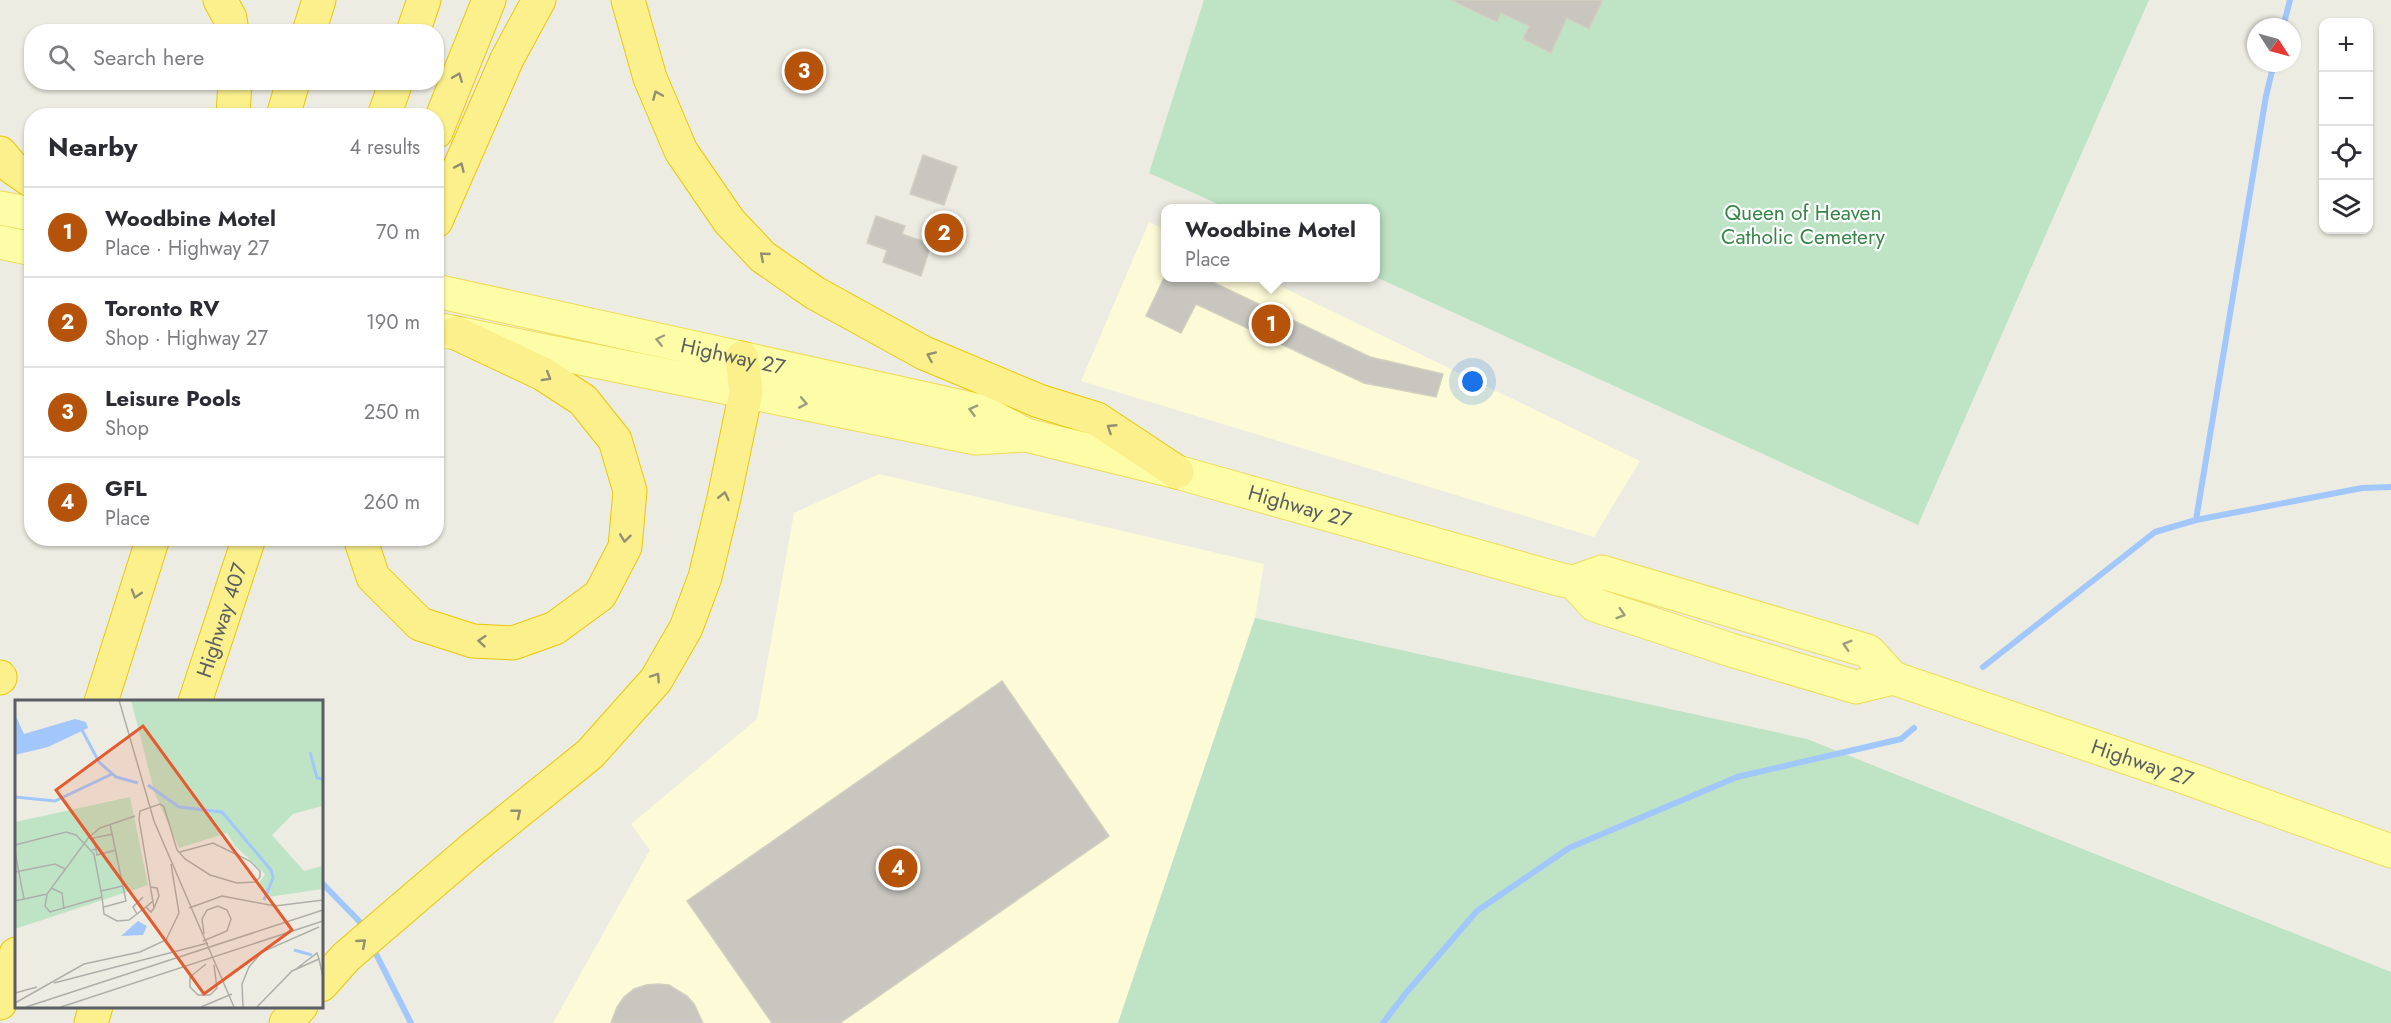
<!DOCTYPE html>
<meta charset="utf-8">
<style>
body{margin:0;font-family:Jost,sans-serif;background:#f7f7f7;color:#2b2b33}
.controls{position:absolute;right:18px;top:18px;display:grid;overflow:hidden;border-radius:12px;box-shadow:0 2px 4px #0004}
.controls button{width:54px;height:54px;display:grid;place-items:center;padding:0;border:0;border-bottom:2px solid #e1e1e2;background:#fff;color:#2b2b33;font:30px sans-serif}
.compass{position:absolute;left:2247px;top:18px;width:54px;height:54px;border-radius:50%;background:#fff;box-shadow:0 2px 4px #0004;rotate:126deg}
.you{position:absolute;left:1473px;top:382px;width:21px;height:21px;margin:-15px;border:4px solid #fff;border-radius:50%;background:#1a73e8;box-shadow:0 0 0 9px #1a73e833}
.badge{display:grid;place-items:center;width:39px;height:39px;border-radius:50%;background:#b45309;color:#fff;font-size:20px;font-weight:700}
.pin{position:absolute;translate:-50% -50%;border:3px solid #fff;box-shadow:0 2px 6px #0006}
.popup{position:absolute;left:1161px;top:204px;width:219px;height:78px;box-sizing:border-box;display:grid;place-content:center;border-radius:12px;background:#fff;filter:drop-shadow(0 2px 4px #0005);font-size:20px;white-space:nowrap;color:#7c7c81}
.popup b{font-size:22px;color:#2b2b33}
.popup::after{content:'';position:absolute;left:50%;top:100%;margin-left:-12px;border:12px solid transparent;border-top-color:#fff}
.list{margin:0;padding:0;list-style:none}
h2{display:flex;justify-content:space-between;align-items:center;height:78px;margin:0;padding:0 24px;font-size:26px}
h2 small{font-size:20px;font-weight:400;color:#7c7c81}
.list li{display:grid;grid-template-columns:39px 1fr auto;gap:18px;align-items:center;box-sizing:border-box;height:90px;padding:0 24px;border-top:2px solid #e1e1e2}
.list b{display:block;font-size:22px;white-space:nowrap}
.list p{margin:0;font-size:20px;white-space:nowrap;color:#7c7c81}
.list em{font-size:20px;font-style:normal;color:#7c7c81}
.icon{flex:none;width:33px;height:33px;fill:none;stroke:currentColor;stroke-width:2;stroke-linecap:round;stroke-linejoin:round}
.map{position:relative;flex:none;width:2391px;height:1023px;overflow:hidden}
.search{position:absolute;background:#fff;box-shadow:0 2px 4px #0004;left:24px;top:24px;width:420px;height:66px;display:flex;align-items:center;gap:15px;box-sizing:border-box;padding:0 21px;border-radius:24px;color:#7c7c81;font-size:22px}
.panel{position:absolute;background:#fff;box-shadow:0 2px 4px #0004;left:24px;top:108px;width:420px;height:438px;border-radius:24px}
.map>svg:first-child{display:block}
</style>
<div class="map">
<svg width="2391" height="1023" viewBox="0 0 2391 1023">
<rect width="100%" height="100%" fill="#edece2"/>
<path fill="#fdfad7" d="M 1149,222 L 1166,230 L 1166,278 L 1264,278 L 1640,461 L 1594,537 L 1081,381 Z
M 879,474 L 1264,564 L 1255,618 L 1118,1023 L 553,1023 L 650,850 L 631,824 L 757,719 L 794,513 Z"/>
<path fill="#bfe4c5" d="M 1204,0 L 2149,0 L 1918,525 L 1376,277 L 1376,208 L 1227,208 L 1149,173 Z
M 1255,618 L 1807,739 L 2391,972 L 2391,1023 L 1118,1023 Z"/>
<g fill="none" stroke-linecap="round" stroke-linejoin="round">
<path stroke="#a2c7fd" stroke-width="6" d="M 2283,27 L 2290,0
M 2196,520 L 2266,96 L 2274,63
M 1983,667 L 2155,532 L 2196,520 L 2362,488 L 2391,487
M 321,882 L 359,921 L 363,929
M 373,948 L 411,1023
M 1383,1023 L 1406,993 L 1477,911 L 1569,848 L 1737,777 L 1901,739 L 1914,728"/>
</g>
<path fill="#c8c6bf" stroke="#d2cfc1" stroke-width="1.5" d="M 1451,0 L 1603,0 L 1589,29 L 1567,18 L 1551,53 L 1523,39 L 1529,26 L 1501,13 L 1497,22 Z
M 923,155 L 957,167 L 944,205 L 910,194 Z
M 876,216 L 905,226 L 902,234 L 931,244 L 921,276 L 883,262 L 887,250 L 867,243 Z
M 1164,278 L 1204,278 L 1370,357 L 1443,374 L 1436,397 L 1364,383 L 1196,304 L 1181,333 L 1146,316 Z
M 1002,681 L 1109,836 L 840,1023 L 772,1023 L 687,901 Z
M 658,984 L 669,985 L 687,996 L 694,1004 L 703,1023 L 611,1023 L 617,1007 L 624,997 L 634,989 L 646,985 Z"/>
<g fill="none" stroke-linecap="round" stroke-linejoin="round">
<g stroke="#eedc5a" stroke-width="35">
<g id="major">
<path d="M 0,208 L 32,214"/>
<path d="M 0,242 L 32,249"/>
<path id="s1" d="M 436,291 L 981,411 L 1026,435 L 1177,472 L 1562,580 L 1574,582 L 1602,572 L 1868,651 L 1893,678 L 2181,776 L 2391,851"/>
<path d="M 436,329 L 976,438 L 1026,435"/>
<path d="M 1574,582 L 1595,605 L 1731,650 L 1856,687 L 1893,678"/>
</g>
</g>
<g stroke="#ebc705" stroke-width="35">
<g id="highway">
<path d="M 220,0 L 230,18 L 232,32"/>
<path d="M 628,0 L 650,78 L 681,151 L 729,221 L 763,257 L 815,293 L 924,353 L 1039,401 L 1097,419 L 1177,472"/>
<path d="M 309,32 L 319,0"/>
<path d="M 413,32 L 424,0"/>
<path d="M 233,116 L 235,82"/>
<path d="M 283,116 L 293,82"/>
<path d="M 384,116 L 396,82"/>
<path d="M 436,132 L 489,0"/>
<path d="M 0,153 L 13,168 L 32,181"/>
<path d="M 436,221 L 507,59 L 539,0"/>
<path d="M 360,538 L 373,577 L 420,624 L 473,641 L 513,643 L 555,628 L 600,595 L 625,547 L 630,491 L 615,440 L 583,400 L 543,374 L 456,333"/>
<path d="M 0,677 L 0,678"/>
<path d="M 101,702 L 153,538"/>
<path id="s2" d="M 195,702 L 249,538"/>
<path d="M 321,985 L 346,957 L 472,849 L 590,754 L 656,680 L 686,628 L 705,577 L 724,498 L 746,392 L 742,358"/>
<path d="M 0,1003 L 16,954"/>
<path d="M 91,1023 L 96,1006"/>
<path d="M 286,1023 L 301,1006"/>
</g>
</g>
<use href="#major" stroke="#fdfda7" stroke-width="33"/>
<use href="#highway" stroke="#fbf08c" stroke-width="33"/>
</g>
<defs><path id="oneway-chevron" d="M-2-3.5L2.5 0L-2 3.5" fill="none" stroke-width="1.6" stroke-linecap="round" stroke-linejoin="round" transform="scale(1.5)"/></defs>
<g stroke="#929071">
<use href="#oneway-chevron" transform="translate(458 77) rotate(-68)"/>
<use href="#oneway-chevron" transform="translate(657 95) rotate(-113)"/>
<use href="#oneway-chevron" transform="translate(460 167) rotate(-66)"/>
<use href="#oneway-chevron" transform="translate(764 256) rotate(-139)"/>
<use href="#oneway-chevron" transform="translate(931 356) rotate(-156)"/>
<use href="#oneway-chevron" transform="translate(547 377) rotate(31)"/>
<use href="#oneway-chevron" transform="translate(1111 428) rotate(-147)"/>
<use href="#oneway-chevron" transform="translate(724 496) rotate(-77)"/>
<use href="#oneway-chevron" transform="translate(625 538) rotate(97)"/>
<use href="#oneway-chevron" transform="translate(136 594) rotate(107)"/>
<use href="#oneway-chevron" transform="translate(482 641) rotate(-175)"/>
<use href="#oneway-chevron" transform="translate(656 677) rotate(-56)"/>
<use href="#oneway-chevron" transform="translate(517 813) rotate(-39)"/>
<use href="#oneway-chevron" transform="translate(362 943) rotate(-41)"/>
</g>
<g stroke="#9b9d7e">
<use href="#oneway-chevron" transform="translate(660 340) rotate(-168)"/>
<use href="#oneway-chevron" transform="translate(803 403) rotate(11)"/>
<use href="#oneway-chevron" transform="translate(973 410) rotate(-165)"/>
<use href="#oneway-chevron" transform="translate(1621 614) rotate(18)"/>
<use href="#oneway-chevron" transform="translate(1847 645) rotate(-163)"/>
</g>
<g text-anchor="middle" stroke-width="4.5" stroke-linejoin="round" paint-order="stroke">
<g font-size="21" fill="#378547" stroke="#fff">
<text x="1803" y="220">Queen of Heaven<tspan x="1803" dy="24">Catholic Cemetery</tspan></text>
</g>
<g font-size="21" fill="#5a5d63" stroke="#fff">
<text dy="7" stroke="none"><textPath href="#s1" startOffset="304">Highway 27</textPath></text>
<text dy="7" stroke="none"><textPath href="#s1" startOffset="892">Highway 27</textPath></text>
<text dy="7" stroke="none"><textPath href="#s2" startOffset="86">Highway 407</textPath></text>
<text dy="7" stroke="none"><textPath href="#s1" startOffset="1784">Highway 27</textPath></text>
</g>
</g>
<g transform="translate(15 700)">
<rect width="308" height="308" fill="#edece2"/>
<path d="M 116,0 L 307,0 L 307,106 L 278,114 L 257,135 L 289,171 L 307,166 L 307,189 L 254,197 L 244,183 L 250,174 L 220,146 L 212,133 L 164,148 L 140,94 ZM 115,97 L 133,185 L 0,229 L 0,122 Z" fill="#bfe4c5"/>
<path d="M 0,14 L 9,34 L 60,19 L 71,22 L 73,28 L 33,47 L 0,55 ZM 123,221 L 132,226 L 128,235 L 106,236 Z" fill="#a2c7fd"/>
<path fill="none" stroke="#a2c7fd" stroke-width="3" d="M 67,30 L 84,62 L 101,77 L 123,83M 295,52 L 302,78 L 308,79M 133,85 L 164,107 L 207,112 L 256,170 L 258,178 L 249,200M 0,97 L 40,101 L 97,74M 279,250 L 297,255"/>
<path fill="none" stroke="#aeafab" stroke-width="1.5" d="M 104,0 L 139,121 L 219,307M 0,145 L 51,132 L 61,135 L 79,154 L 87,197M 81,149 L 82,155 L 101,150M 77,150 L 81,149 L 78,138 L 98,134M 0,152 L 9,199M 0,172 L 40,164 L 50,169M 135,187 L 142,188 L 144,196 L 139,208M 36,188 L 47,193 L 49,209M 86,191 L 108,186M 32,195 L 30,206 L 35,212 L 87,197 L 89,214 L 102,221 L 114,220 L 131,207M 0,201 L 32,194 L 74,137 L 85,128 L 120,116M 138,201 L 131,207 L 136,212 L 139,208 L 124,119 L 125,111 L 145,104 L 149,107 L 162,150 L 170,159 L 195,175 L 222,183 L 240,182 L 245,177 L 245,171 L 235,161 L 198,143 L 165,152M 89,207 L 111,201 L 95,124M 174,208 L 207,196 L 260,206 L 308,200M 122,214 L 118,207 L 128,197M 188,241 L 212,231 L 216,219 L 212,210 L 203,206 L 192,210 L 187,219 L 189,234M 304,259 L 308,277M 191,264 L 175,277 L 175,287 L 183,295 L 195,295 L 202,288 L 199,265M 39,283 L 193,243M 0,293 L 22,287M 0,303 L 69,264 L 125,252 L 151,240 L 164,213 L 156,164M 11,307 L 308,210M 46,307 L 308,221M 186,307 L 217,294M 228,307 L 227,284 L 234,267 L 247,252 L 304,227M 242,307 L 277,271 L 304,259 L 302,253 L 281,269"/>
<path fill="#e55b30" fill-opacity="0.15" stroke="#e55b30" stroke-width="3" d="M 128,26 L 277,230 L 189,294 L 41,90 Z"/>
<rect width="308" height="308" fill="none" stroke="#5a5d63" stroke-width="3"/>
</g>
</svg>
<div class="controls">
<button>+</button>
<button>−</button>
<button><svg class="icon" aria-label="locate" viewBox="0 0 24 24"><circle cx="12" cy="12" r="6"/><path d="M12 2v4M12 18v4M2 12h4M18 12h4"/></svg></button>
<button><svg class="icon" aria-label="layers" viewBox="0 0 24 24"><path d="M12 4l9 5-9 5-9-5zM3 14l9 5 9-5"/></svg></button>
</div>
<svg class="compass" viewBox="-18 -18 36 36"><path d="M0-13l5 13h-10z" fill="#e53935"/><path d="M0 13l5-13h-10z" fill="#7c7c81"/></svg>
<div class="you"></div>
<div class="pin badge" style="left:1271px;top:324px">1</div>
<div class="popup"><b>Woodbine Motel</b>Place</div>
<div class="pin badge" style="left:944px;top:233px">2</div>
<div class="pin badge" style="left:804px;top:71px">3</div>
<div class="pin badge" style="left:898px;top:868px">4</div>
<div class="search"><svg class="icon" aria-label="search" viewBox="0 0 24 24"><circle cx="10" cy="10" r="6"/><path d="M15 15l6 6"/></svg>Search here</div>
<section class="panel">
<h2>Nearby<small>4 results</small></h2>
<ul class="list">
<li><span class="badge">1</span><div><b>Woodbine Motel</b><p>Place · Highway 27</p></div><em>70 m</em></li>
<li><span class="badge">2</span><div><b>Toronto RV</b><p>Shop · Highway 27</p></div><em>190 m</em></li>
<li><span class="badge">3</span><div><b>Leisure Pools</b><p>Shop</p></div><em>250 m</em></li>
<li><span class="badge">4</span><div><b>GFL</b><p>Place</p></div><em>260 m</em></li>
</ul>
</section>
</div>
